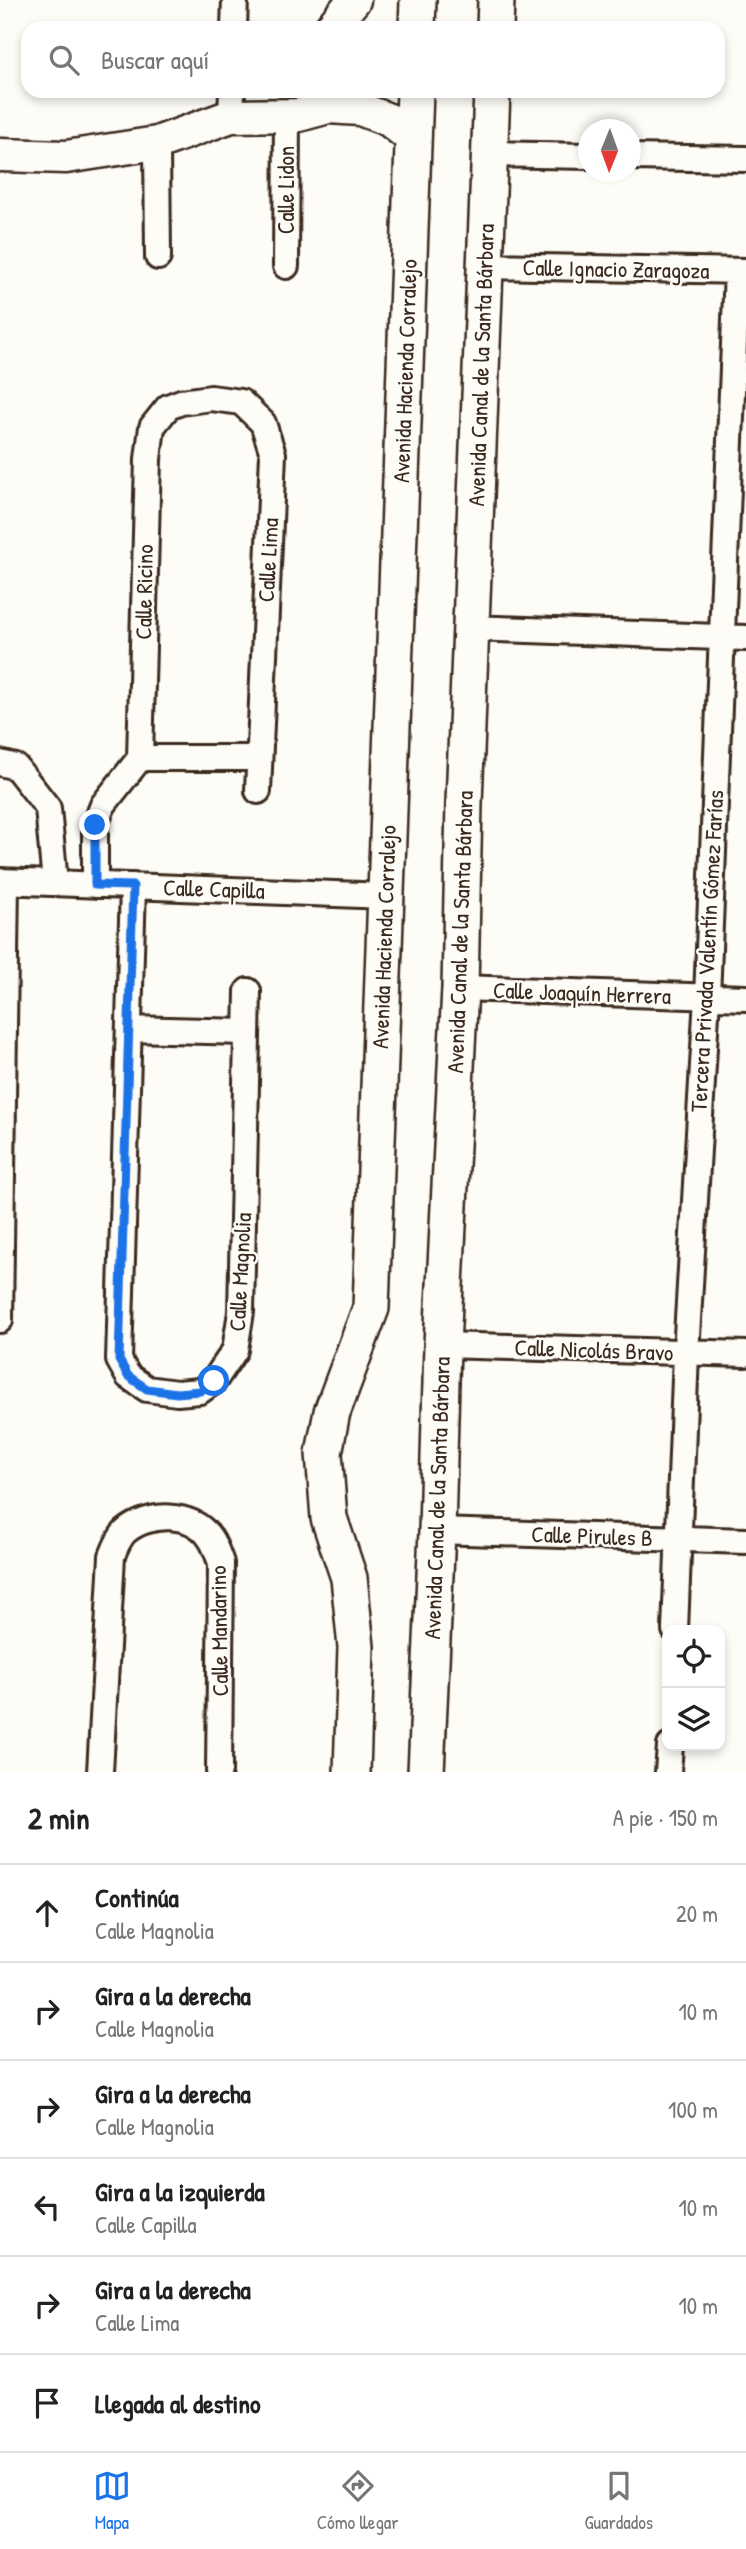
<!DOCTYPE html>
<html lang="es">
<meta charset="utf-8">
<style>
body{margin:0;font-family:"Patrick Hand",sans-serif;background:#f6f6f6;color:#222}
.controls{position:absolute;right:21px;bottom:21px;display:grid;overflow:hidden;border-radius:14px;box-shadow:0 4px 10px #0003}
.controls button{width:63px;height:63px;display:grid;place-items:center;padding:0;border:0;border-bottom:2px solid #e0e0e0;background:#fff;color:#222;font:35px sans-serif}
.compass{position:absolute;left:578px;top:119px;width:63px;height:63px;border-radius:50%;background:#fff;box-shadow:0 4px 10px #0003;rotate:181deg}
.stop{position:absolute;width:21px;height:21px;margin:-16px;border:5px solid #1a73e8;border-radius:50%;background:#fff}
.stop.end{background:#1a73e8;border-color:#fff;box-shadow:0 2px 7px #0008}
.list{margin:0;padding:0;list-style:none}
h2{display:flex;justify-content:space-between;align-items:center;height:91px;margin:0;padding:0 28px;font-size:30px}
h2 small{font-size:23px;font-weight:400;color:#767676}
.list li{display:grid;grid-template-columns:46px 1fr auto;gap:21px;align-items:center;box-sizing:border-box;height:98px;padding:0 28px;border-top:2px solid #e0e0e0}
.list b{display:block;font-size:26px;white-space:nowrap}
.list p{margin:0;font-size:23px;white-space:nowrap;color:#767676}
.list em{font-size:23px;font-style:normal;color:#767676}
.icon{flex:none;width:38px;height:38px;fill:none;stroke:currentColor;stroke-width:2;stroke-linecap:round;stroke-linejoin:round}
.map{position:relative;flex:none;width:746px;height:1772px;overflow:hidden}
.search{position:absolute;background:#fff;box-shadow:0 4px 10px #0003;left:21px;right:21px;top:21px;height:77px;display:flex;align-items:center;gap:18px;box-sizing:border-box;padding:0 24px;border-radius:21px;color:#767676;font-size:26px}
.sheet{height:679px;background:#fff}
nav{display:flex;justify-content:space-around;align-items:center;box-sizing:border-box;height:98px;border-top:2px solid #e0e0e0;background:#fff;font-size:19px;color:#767676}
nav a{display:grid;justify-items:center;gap:4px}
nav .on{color:#1a73e8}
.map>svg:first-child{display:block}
</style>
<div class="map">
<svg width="746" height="1772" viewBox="0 0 746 1772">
<rect width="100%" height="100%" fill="#fdfcf7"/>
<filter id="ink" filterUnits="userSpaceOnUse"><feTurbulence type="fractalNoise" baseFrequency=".0143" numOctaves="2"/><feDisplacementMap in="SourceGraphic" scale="14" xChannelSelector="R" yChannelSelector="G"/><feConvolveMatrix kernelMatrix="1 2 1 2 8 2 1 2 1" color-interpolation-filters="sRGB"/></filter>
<g filter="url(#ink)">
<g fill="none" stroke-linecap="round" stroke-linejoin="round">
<g stroke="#3b2a1e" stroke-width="30">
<path id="minor" d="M 234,28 L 235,0
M 231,116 L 232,91
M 157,143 L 158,257
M 489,154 L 588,156
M 630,157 L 746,159
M 286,266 L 287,114
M 485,266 L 746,271
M 471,628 L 746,638
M 140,758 L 148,459 L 152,427 L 168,407 L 181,402 L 211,398 L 241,402 L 263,423 L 273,454 L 258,791
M 140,758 L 259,758
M 0,763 L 16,767 L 48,808 L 55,883
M 0,881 L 386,896
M 95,885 L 95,825 L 103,805 L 140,758
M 133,886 L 119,1360 L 128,1376 L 147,1389 L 177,1393 L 200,1391 L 214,1381 L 235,1350 L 241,1312 L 248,991
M 460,988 L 746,998
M 129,1029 L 246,1032
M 0,1320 L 6,882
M 442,1345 L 746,1354
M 437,1531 L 746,1541
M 675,1630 L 686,1353 L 707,997 L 737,271
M 100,1772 L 112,1556 C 115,1548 119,1538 125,1532 C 148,1512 192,1511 210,1538 C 215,1545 218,1555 221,1563 L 219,1772
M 668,1772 L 670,1746"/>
</g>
<g stroke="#3b2a1e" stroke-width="37">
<path id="tertiary" d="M 331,28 L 354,0
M 0,155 L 66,157 L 157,143 L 231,116 L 299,115 L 328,107 L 360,109 L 389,120 L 413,139"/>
</g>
<g stroke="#3b2a1e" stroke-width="40">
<path id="secondary" d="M 417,28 L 418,0
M 495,28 L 496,0
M 352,1772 L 356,1647 L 349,1578 L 329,1518 L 324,1453 L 332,1412 L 371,1308 L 415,91
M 426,1772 L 437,1531 L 442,1345 L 460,988 L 464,803 L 492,91"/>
</g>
<use href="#minor" stroke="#fdfcf7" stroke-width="24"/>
<use href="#tertiary" stroke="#fdfcf7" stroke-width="32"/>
<use href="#secondary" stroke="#fdfcf7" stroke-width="35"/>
</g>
</g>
<g fill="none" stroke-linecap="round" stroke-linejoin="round" filter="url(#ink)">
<path stroke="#1a73e8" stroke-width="9" d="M 95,825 L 95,885 L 133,886 L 119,1360 L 128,1376 L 147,1389 L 177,1393 L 200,1391 L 214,1381"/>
</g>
<g text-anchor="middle" stroke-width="5" stroke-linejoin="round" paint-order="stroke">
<g font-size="23" fill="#3b2a1e" stroke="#fdfcf7">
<text transform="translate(286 190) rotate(-90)" y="8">Calle Lidon</text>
<text transform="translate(616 269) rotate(1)" y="8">Calle Ignacio Zaragoza</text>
<text transform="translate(481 365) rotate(-88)" y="8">Avenida Canal de la Santa Bárbara</text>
<text transform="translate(405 371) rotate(-88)" y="8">Avenida Hacienda Corralejo</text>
<text transform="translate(268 560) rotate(-87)" y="8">Calle Lima</text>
<text transform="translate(144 592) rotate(-89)" y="8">Calle Ricino</text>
<text transform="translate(214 889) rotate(2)" y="8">Calle Capilla</text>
<text transform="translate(460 932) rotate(-88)" y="8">Avenida Canal de la Santa Bárbara</text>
<text transform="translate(384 937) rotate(-88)" y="8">Avenida Hacienda Corralejo</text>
<text transform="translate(707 951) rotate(-87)" y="8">Tercera Privada Valentín Gómez Farías</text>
<text transform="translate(582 993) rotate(2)" y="8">Calle Joaquín Herrera</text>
<text transform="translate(240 1272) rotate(-87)" y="8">Calle Magnolia</text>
<text transform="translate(594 1350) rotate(2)" y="8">Calle Nicolás Bravo</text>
<text transform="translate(437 1498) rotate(-88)" y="8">Avenida Canal de la Santa Bárbara</text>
<text transform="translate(592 1536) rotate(2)" y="8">Calle Pirules B</text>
<text transform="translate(219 1631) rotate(-91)" y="8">Calle Mandarino</text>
</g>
</g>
</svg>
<div class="controls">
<button><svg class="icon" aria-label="locate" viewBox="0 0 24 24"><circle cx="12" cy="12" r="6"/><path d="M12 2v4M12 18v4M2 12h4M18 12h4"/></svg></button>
<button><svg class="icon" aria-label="layers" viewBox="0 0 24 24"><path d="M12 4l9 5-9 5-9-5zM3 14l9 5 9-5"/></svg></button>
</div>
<svg class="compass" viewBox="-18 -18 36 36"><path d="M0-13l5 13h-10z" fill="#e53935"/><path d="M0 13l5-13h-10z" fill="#767676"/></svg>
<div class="stop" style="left:214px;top:1381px"></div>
<div class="stop end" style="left:95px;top:825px"></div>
<div class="search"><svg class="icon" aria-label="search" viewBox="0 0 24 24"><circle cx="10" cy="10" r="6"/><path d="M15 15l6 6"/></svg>Buscar aquí</div>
</div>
<section class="sheet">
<h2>2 min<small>A pie · 150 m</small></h2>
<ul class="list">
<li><svg class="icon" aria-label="ahead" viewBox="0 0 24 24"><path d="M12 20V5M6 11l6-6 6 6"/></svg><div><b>Continúa</b><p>Calle Magnolia</p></div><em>20 m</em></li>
<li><svg class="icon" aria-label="right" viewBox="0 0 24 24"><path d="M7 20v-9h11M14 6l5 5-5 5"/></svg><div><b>Gira a la derecha</b><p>Calle Magnolia</p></div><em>10 m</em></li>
<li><svg class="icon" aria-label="right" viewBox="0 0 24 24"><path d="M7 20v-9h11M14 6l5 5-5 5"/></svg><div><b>Gira a la derecha</b><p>Calle Magnolia</p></div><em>100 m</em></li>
<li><svg class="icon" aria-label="left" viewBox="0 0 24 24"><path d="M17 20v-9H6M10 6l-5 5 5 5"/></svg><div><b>Gira a la izquierda</b><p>Calle Capilla</p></div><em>10 m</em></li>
<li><svg class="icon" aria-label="right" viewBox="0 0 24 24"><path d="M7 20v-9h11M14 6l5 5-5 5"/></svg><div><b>Gira a la derecha</b><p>Calle Lima</p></div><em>10 m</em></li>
<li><svg class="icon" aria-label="arrive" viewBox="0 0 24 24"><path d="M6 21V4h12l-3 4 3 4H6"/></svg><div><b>Llegada al destino</b></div></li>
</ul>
</section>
<nav>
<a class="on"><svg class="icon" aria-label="map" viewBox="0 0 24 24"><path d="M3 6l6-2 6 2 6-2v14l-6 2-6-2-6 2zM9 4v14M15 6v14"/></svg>Mapa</a>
<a><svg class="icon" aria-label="directions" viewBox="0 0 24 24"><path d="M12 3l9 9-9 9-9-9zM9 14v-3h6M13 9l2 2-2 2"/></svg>Cómo llegar</a>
<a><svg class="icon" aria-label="saved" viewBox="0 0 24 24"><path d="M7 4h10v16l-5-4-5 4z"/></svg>Guardados</a>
</nav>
